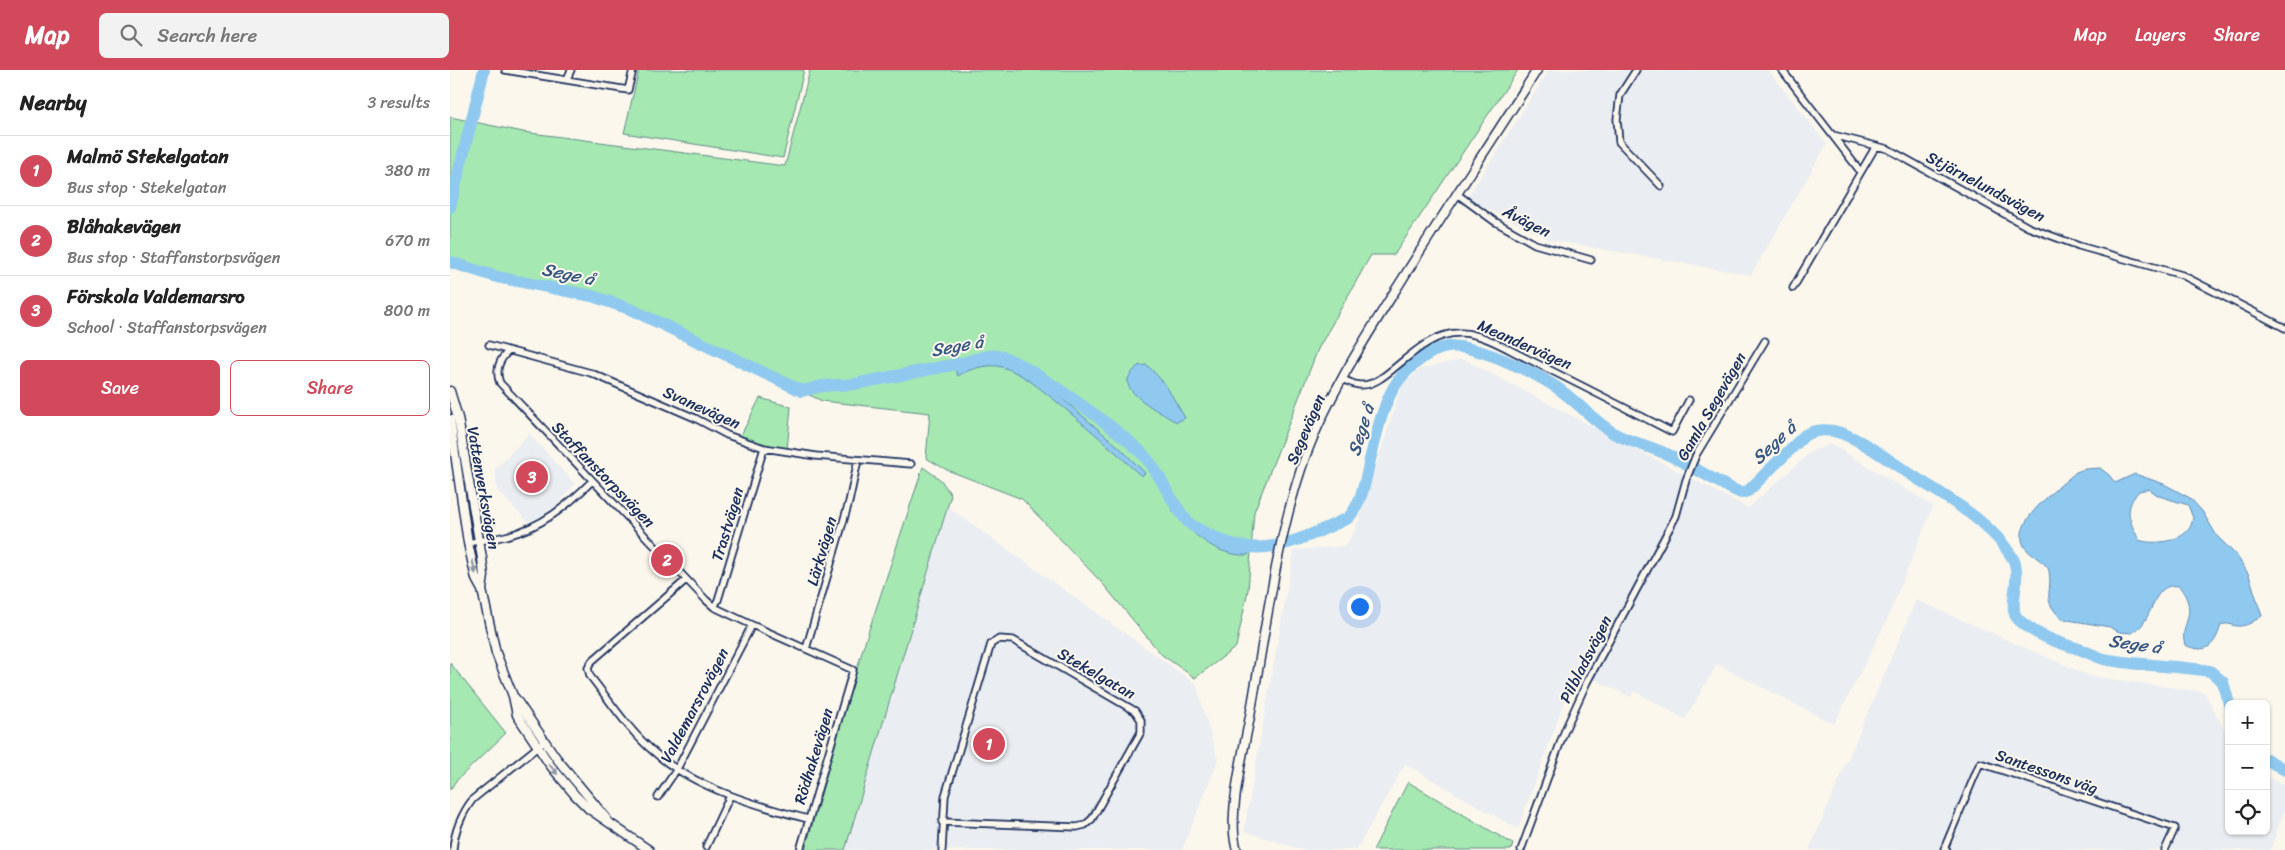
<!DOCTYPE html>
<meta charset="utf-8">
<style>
body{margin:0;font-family:Sriracha,sans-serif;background:#f2f2f2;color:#222}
.controls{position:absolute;right:15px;bottom:15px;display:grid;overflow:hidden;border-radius:8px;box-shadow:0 1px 4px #0004}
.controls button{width:45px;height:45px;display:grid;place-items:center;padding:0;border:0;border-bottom:1px solid #e0e0e0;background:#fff;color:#222;font:25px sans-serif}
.you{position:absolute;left:909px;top:536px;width:18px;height:18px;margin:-12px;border:4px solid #fff;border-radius:50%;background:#1a73e8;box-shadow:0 0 0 8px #1a73e833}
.badge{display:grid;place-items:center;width:32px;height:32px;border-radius:50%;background:#d1495b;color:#fff;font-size:16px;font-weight:700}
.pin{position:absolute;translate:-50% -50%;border:2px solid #fff;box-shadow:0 1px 5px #0006}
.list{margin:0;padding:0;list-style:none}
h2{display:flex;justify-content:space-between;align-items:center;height:65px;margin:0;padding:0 20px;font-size:21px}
h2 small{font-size:16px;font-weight:400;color:#767676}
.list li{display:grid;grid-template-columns:32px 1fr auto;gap:15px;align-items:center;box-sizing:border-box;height:70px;padding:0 20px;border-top:1px solid #e0e0e0}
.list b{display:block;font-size:19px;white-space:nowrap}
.list p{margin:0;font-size:16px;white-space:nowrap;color:#767676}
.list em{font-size:16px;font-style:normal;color:#767676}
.actions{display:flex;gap:10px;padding:15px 20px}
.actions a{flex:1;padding:11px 0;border:1px solid #d1495b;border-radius:8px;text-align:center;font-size:18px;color:#d1495b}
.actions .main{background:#d1495b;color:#fff}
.icon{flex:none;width:28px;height:28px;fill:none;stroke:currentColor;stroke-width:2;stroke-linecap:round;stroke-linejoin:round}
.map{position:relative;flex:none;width:1835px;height:780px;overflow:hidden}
header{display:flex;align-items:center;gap:30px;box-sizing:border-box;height:70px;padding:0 25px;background:#d1495b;color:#fff}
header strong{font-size:24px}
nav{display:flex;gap:28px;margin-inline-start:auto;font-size:18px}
.search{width:350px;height:45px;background:#f2f2f2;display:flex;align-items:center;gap:12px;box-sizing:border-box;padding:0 18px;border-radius:8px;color:#767676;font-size:19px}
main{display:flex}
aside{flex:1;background:#fff}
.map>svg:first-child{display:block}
</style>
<header>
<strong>Map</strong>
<div class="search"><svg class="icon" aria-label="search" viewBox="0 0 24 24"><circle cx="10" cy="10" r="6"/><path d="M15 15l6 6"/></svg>Search here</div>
<nav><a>Map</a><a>Layers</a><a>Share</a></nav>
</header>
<main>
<aside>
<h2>Nearby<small>3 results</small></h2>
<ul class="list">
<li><span class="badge">1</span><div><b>Malmö Stekelgatan</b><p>Bus stop · Stekelgatan</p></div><em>380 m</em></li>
<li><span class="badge">2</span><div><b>Blåhakevägen</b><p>Bus stop · Staffanstorpsvägen</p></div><em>670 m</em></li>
<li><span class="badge">3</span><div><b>Förskola Valdemarsro</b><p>School · Staffanstorpsvägen</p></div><em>800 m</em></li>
</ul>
<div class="actions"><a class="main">Save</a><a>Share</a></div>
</aside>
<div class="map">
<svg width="1835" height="780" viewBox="0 0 1835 780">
<rect width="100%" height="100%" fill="#fbf7ec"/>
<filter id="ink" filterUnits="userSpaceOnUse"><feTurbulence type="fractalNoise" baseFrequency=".02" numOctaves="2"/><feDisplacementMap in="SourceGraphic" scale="10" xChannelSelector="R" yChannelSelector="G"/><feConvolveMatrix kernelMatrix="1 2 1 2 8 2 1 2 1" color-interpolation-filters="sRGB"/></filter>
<g filter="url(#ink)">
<path fill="#eaedf1" d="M 1099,0 L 1318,0 L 1377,74 L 1301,205 L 1100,170 L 1017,128 Z
M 1013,289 L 1298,438 L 1362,381 L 1381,374 L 1483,436 L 1435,554 L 1384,654 L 1267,594 L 1235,649 L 1184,621 L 1181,627 L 1130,603 L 1112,638 L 1068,759 L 955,694 L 906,780 L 852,780 L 794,761 L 844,480 L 895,476 L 905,461 L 952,315 L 970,299 Z
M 79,364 L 125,414 L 99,444 L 80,454 L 47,420 L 45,400 Z
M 498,437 L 746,614 L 768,690 L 732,780 L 395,780 Z
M 1466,530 L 1640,606 L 1754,622 L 1779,669 L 1779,761 L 1816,761 L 1816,706 L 1835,716 L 1835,739 L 1820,780 L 1359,780 Z"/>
<path fill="#a6e8b1" stroke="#608c88" d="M 189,0 L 354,0 L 333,88 L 174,63 Z
M 360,0 L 1068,0 L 944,185 L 921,185 L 868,279 L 804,442 L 798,520 L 786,577 L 745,608 L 712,585 L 653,514 L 572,429 L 497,400 L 476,388 L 480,343 L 372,331 L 180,239 L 142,226 L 47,207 L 0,192 L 0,47 L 73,62 L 335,96 Z
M 310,328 L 341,337 L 337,380 L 290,367 Z
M 473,397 L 491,410 L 501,425 L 395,780 L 355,780 L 413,578 Z
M 0,593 L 56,663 L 5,712 L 0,720 Z
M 958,712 L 1063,774 L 1061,780 L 923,780 Z"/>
<path fill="#90c9ef" stroke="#618bb5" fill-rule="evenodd" d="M 541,289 L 565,296 L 608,325 L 669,377 L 695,403 L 691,406 C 664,380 636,356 607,332 C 590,319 573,303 552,297 C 538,293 519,299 508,306 L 505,299 Z
M 697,295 L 715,314 L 735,348 L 727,352 L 721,349 C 710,342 674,324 678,309 C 680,304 685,299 688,296 Z
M 1650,398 L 1659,405 L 1665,413 L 1685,404 L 1714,414 L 1740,428 L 1752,441 L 1767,466 L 1787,486 L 1799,505 L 1812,546 C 1805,550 1797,557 1788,556 C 1781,556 1779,552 1771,555 C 1765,575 1757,585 1735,575 C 1728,554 1751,544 1729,516 C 1704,512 1704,542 1691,556 C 1688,559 1685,561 1682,563 L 1669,562 L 1660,557 L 1612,549 C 1590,528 1603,524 1599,501 C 1598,494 1584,487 1578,481 C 1553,456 1609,418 1626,402 L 1635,399 ZM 1699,419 L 1709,426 L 1738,435 L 1743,448 C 1742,452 1741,457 1738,460 C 1729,472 1702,475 1689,470 C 1679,450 1673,439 1689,421 Z
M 725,437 C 744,463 767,479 799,481 L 798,485 C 766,487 740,462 722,440 Z"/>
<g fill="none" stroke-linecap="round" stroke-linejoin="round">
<path stroke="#90c9ef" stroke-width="12" d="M 0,137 L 34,0
M 0,192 L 47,207 L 142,226 L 180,239 L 352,321 L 372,316 L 405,314 L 517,292 C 529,288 540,283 553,287 C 580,296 680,367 698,390 C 713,409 722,435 739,453 C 746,459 755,462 762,466 C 811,492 852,469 898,448 C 914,432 916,403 922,382 C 927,361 935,328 948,311 C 959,297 978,280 997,277 C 1023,273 1084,302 1106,317 C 1127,331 1143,351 1165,364 C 1183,373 1203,377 1221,386 C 1245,397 1267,413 1291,423 L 1298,421 L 1355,365 C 1366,359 1380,359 1391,363 C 1413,371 1434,387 1454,400 C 1491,425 1538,448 1562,487 C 1574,506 1556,537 1568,549 C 1584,565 1609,573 1629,579 C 1638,582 1646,587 1654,589 C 1688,596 1725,595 1760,601 L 1773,612 L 1779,634
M 1816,689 L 1835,700"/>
<g stroke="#1b2f5e" stroke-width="9">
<path id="minor" d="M 55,0 L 178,20 L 183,0
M 1186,0 L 1170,25 L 1167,49 L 1169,72 L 1211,116
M 1332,0 L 1410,101
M 117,9 L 121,0
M 1383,65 L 1438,79 L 1578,157 L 1629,176 L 1732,205 L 1835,258
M 1007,124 L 1044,151 L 1085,174 L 1141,190
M 1343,218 L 1426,76
M 39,275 L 141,303 L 245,348 L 277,365 L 314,378 L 366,386 L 461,394
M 59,281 C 49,289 45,301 50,313 L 256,530 L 264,537 L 302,555 L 403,600 L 350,780
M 892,309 C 898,311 904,315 910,315 C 938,318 967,261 1012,263 C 1034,264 1057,279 1076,288 C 1125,312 1173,337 1222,362 L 1239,330
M 18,473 C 31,470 44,469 56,466 C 92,457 117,436 142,411
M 236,510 L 142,591 L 138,598 L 140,606 C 160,631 179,661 204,682 C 244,718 308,736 358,749
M 264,537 L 268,530 L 314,378
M 356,579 L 399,432 L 408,390
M 208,727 L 227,699 L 302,555
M 256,777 L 280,726
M 3,780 C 4,762 12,743 23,729 L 95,671
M 492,780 L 495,726 L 541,574 L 549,569 L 563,570 L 685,641 L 691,650 L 691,662 L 642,749 L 635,755 L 627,757 L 492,752
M 1071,780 L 1115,660 L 1137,612 L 1226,446 L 1236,410 L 1246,385 L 1315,271
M 1497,780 L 1494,779 L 1530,693 L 1725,758 L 1715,780"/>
</g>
<g stroke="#1b2f5e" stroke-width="11">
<path id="tertiary" d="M 0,321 L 8,348 L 32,488 L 34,506 L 32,520
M 0,349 L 18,473 L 26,509 L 32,520 L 46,583 L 63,626 L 67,645 L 100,695 L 125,725 L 139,739 L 199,780
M 65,628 L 107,689 L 156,748
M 787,780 C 776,747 795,676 801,641 C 816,557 827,465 856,385 C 879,324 916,267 950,213 C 995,141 1042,71 1087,0"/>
</g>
<use href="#minor" stroke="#fbf7ec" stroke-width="5.5"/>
<use href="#tertiary" stroke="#fbf7ec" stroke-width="8"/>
</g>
<defs><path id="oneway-solid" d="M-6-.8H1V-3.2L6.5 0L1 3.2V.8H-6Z" transform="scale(1.25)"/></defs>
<g fill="#8b93a5">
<use href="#oneway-solid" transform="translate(24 497) rotate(77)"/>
<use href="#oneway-solid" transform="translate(103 699) rotate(51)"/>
</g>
</g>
<g text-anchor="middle" stroke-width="4" stroke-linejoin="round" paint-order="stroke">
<g font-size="16" fill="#1b2f5e" stroke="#fbf7ec">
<text transform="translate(1536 116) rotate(28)" y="6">Stjärnelundsvägen</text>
<text transform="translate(1077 151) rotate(27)" y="6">Åvägen</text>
<text transform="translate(1075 274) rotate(24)" y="6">Meandervägen</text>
<text transform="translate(1261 336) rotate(-60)" y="6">Gamla Segevägen</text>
<text transform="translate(252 337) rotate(24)" y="6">Svanevägen</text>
<text transform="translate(855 359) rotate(-67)" y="6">Segevägen</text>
<text transform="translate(154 404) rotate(46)" y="6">Staffanstorpsvägen</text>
<text transform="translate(34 418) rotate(80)" y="6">Vattenverksvägen</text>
<text transform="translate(277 454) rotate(-73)" y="6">Trastvägen</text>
<text transform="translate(371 481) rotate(-74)" y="6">Lärkvägen</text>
<text transform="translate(1135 589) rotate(-63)" y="6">Pilbladsvägen</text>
<text transform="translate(647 603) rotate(30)" y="6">Stekelgatan</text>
<text transform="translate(244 635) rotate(-62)" y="6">Valdemarsrovägen</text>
<text transform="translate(363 686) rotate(-73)" y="6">Rödhakevägen</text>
<text transform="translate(1597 701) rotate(19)" y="6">Santessons väg</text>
</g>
<g font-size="18" font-style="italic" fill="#385682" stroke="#fbf7ec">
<text transform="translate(118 204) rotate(12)" y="6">Sege å</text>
<text transform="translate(507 276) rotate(-10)" y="6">Sege å</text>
<text transform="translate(911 360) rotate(-73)" y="6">Sege å</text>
<text transform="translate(1324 373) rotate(-43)" y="6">Sege å</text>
<text transform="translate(1685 574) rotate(8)" y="6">Sege å</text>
</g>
</g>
</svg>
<div class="controls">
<button>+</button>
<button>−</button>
<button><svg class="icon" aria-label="locate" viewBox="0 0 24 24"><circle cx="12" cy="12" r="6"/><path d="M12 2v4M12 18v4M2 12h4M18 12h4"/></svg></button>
</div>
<div class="you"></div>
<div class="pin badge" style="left:539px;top:674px">1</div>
<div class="pin badge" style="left:217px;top:490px">2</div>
<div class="pin badge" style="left:82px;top:407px">3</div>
</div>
</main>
